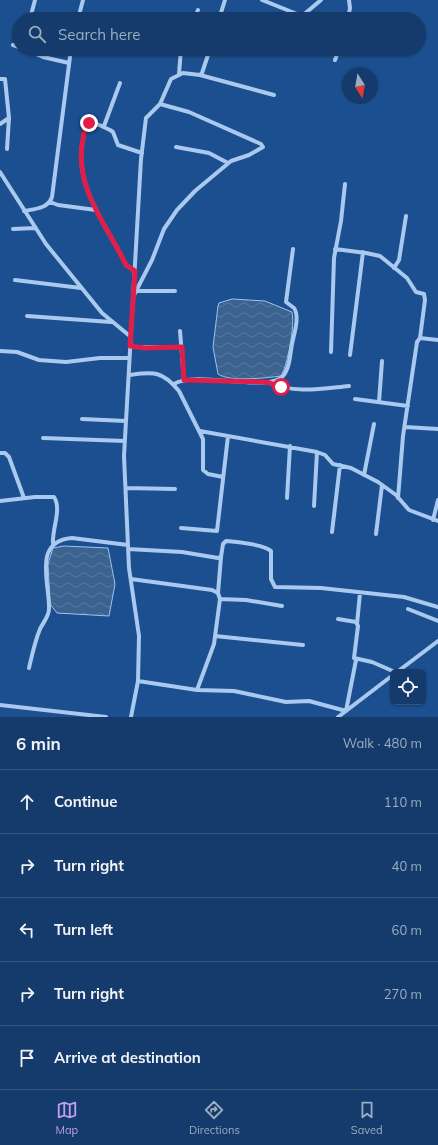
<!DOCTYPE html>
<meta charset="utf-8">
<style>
body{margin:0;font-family:Mulish,sans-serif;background:#214673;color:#f1f3f6}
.controls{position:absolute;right:12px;bottom:12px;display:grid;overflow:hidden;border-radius:6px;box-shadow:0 1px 3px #0004}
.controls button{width:36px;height:36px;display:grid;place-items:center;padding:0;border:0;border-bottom:1px solid #33557e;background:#143b6b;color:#f1f3f6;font:20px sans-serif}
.compass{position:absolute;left:342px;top:68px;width:36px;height:36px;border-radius:50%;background:#143b6b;box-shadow:0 1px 3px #0004;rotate:169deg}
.stop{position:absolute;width:12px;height:12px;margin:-9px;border:3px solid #e11d48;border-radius:50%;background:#fff}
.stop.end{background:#e11d48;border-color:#fff;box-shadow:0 1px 4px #0008}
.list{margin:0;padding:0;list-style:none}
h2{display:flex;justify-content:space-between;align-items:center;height:52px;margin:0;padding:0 16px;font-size:17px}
h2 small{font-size:13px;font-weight:400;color:#9dadc1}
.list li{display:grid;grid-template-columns:26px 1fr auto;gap:12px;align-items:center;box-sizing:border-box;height:64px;padding:0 16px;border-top:1px solid #33557e}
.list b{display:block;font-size:15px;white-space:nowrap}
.list em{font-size:13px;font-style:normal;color:#9dadc1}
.icon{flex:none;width:22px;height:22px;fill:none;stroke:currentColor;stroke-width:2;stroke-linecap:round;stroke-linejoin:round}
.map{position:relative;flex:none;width:438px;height:717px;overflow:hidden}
.search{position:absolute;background:#143b6b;box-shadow:0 1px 3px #0004;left:12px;right:12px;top:12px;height:44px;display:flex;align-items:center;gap:10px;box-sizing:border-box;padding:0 14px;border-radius:22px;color:#9dadc1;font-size:15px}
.sheet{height:372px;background:#143b6b}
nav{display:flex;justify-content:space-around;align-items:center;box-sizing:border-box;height:56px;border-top:1px solid #33557e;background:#143b6b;font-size:11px;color:#9dadc1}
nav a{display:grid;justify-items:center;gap:2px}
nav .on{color:#bca0f2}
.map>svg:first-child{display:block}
</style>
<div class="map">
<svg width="438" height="717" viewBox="0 0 438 717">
<defs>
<pattern id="water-waves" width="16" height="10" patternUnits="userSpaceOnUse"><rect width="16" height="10" fill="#3c6290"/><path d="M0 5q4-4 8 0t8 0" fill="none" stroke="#597aa1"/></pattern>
</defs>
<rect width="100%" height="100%" fill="#1b4f8f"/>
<path fill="url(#water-waves)" stroke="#9cc4f0" d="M 232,299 L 265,301 L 292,312 C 295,325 288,364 281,376 C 266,378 229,382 218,374 L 213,347 L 218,306 L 219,303 Z
M 64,546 L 108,548 L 115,584 L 109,616 L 57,613 L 50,604 L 48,564 L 53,548 Z"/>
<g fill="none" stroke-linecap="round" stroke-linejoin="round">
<path stroke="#a9c9ee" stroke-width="4" d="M 262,0 L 302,16 L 321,0
M 30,19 L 35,0
M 78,19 L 83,0
M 194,19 L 198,10
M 219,19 L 225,0
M 348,19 L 350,8 L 349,0
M 13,45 L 19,47
M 24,49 L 43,57 L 69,63
M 335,60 L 339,49
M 179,74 L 181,49
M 200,75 L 274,95
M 0,79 L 5,79 L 9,118 L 7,149
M 0,124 L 9,118
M 104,126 L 120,83
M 176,147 L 209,153 L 228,163
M 0,172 L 46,244 L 102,313 L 131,337
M 50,202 L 58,205 L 96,210
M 24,211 C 34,209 48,209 52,197 L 71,49
M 13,229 L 35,228
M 335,249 L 366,253 L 380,256 L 407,278 L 416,292 L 424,294 L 425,300 L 420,338
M 394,268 L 399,260 L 406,216
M 135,271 L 126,265 C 107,225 73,187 83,139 C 84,134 84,126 89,123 L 97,124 L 110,130 L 113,132 L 118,145 L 142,153
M 15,280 L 81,288
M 136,291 L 175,291
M 134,295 L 152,260 L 164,229 L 177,210 L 195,191 L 231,161 L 249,155 L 263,147 L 261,144 L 189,112 L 160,104
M 27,316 L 111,322
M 180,331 L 184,380
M 130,347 L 181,347
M 0,351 L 17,352 L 39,360 L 66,362 L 100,358 L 129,358
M 331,352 L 334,258 L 341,221 L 345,184
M 350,355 L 363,252
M 129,375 C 153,372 162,370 179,391 L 203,439 L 203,470 L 208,474 L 223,477
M 267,382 C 296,394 319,389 349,386
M 174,384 C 196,370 269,393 283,376 C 290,368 290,354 292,344 C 294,334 300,317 294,308 L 286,302 L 293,249
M 355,399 L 408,406
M 379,402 L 382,361
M 82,419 L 126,421
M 405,427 L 438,429
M 200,431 L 317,452 L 325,455 L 333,464 L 351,468 L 378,482 L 396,495 L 409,510 L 438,521
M 43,438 L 125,441
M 0,453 L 5,453 L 9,457 L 24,498
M 364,475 L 374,424
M 126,488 L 175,489
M 287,498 L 290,446
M 398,498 L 403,436 L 417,342 L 420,338 L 438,340
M 0,501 L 35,497 L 54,497 C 62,509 52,529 53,543
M 314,506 L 317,452
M 433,520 L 438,500
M 181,528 L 217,531 L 228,436
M 332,532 L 340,465
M 376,534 L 382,485
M 128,549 L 182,552 L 218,558 L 221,557 L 223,544 L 226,541 C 236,542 264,544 271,551 L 271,579 L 275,587 L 321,588 L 404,597 L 438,607
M 131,579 L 212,590 L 218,593 L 220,599 L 214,644 L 197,690
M 218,593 L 221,557
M 220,599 L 246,600 L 282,606
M 408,609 L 438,621
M 338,619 L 356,622 L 358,626 L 354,658 L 372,662 L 395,672
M 357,624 L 360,593
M 215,636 L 303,645
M 29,668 C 32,655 35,641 40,629 C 43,623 49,616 49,609 C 50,584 32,541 72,538 L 128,545
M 397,672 L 438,641
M 138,681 L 197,690 L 234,691 L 286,702 L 309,701 L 346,711 L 356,660
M 0,705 L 106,717
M 131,717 L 138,681 L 139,636 L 129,568 L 124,456 L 141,159 L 146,118 L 160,104 L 171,79 L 183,73 L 200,75 L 202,73 L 210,49
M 338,717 L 393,675"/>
</g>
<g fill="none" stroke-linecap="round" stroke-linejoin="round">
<path stroke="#e11d48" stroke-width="5" d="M 89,123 C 84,126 84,134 83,139 C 73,187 107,225 126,265 L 135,271 L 130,346 L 145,348 L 182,347 L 184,380 L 267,382 L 281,387"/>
</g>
</svg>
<div class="controls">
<button><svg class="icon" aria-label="locate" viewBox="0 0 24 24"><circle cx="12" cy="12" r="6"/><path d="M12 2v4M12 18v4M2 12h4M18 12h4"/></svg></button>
</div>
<svg class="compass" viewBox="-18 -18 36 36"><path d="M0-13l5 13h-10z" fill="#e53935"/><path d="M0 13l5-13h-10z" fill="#9dadc1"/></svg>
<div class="stop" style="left:281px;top:387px"></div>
<div class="stop end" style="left:89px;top:123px"></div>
<div class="search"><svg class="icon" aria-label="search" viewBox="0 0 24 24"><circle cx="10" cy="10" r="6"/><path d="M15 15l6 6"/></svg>Search here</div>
</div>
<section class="sheet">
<h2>6 min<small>Walk · 480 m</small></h2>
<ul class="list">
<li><svg class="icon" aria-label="ahead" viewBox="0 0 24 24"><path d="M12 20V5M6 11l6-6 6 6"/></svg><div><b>Continue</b></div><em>110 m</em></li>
<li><svg class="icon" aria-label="right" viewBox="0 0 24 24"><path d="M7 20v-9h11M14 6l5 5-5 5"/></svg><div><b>Turn right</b></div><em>40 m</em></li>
<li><svg class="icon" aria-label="left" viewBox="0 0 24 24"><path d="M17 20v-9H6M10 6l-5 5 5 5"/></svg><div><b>Turn left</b></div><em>60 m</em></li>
<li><svg class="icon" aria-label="right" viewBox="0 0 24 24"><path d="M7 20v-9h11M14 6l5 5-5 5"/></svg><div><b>Turn right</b></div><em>270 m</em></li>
<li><svg class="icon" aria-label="arrive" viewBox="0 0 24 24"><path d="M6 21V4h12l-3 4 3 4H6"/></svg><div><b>Arrive at destination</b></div></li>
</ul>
</section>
<nav>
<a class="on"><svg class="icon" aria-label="map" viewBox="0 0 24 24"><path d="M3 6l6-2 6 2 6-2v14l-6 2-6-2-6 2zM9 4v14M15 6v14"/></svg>Map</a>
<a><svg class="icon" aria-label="directions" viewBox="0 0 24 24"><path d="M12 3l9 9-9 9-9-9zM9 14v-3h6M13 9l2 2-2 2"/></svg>Directions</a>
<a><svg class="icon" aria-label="saved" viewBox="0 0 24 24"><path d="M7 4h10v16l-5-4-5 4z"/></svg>Saved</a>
</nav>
